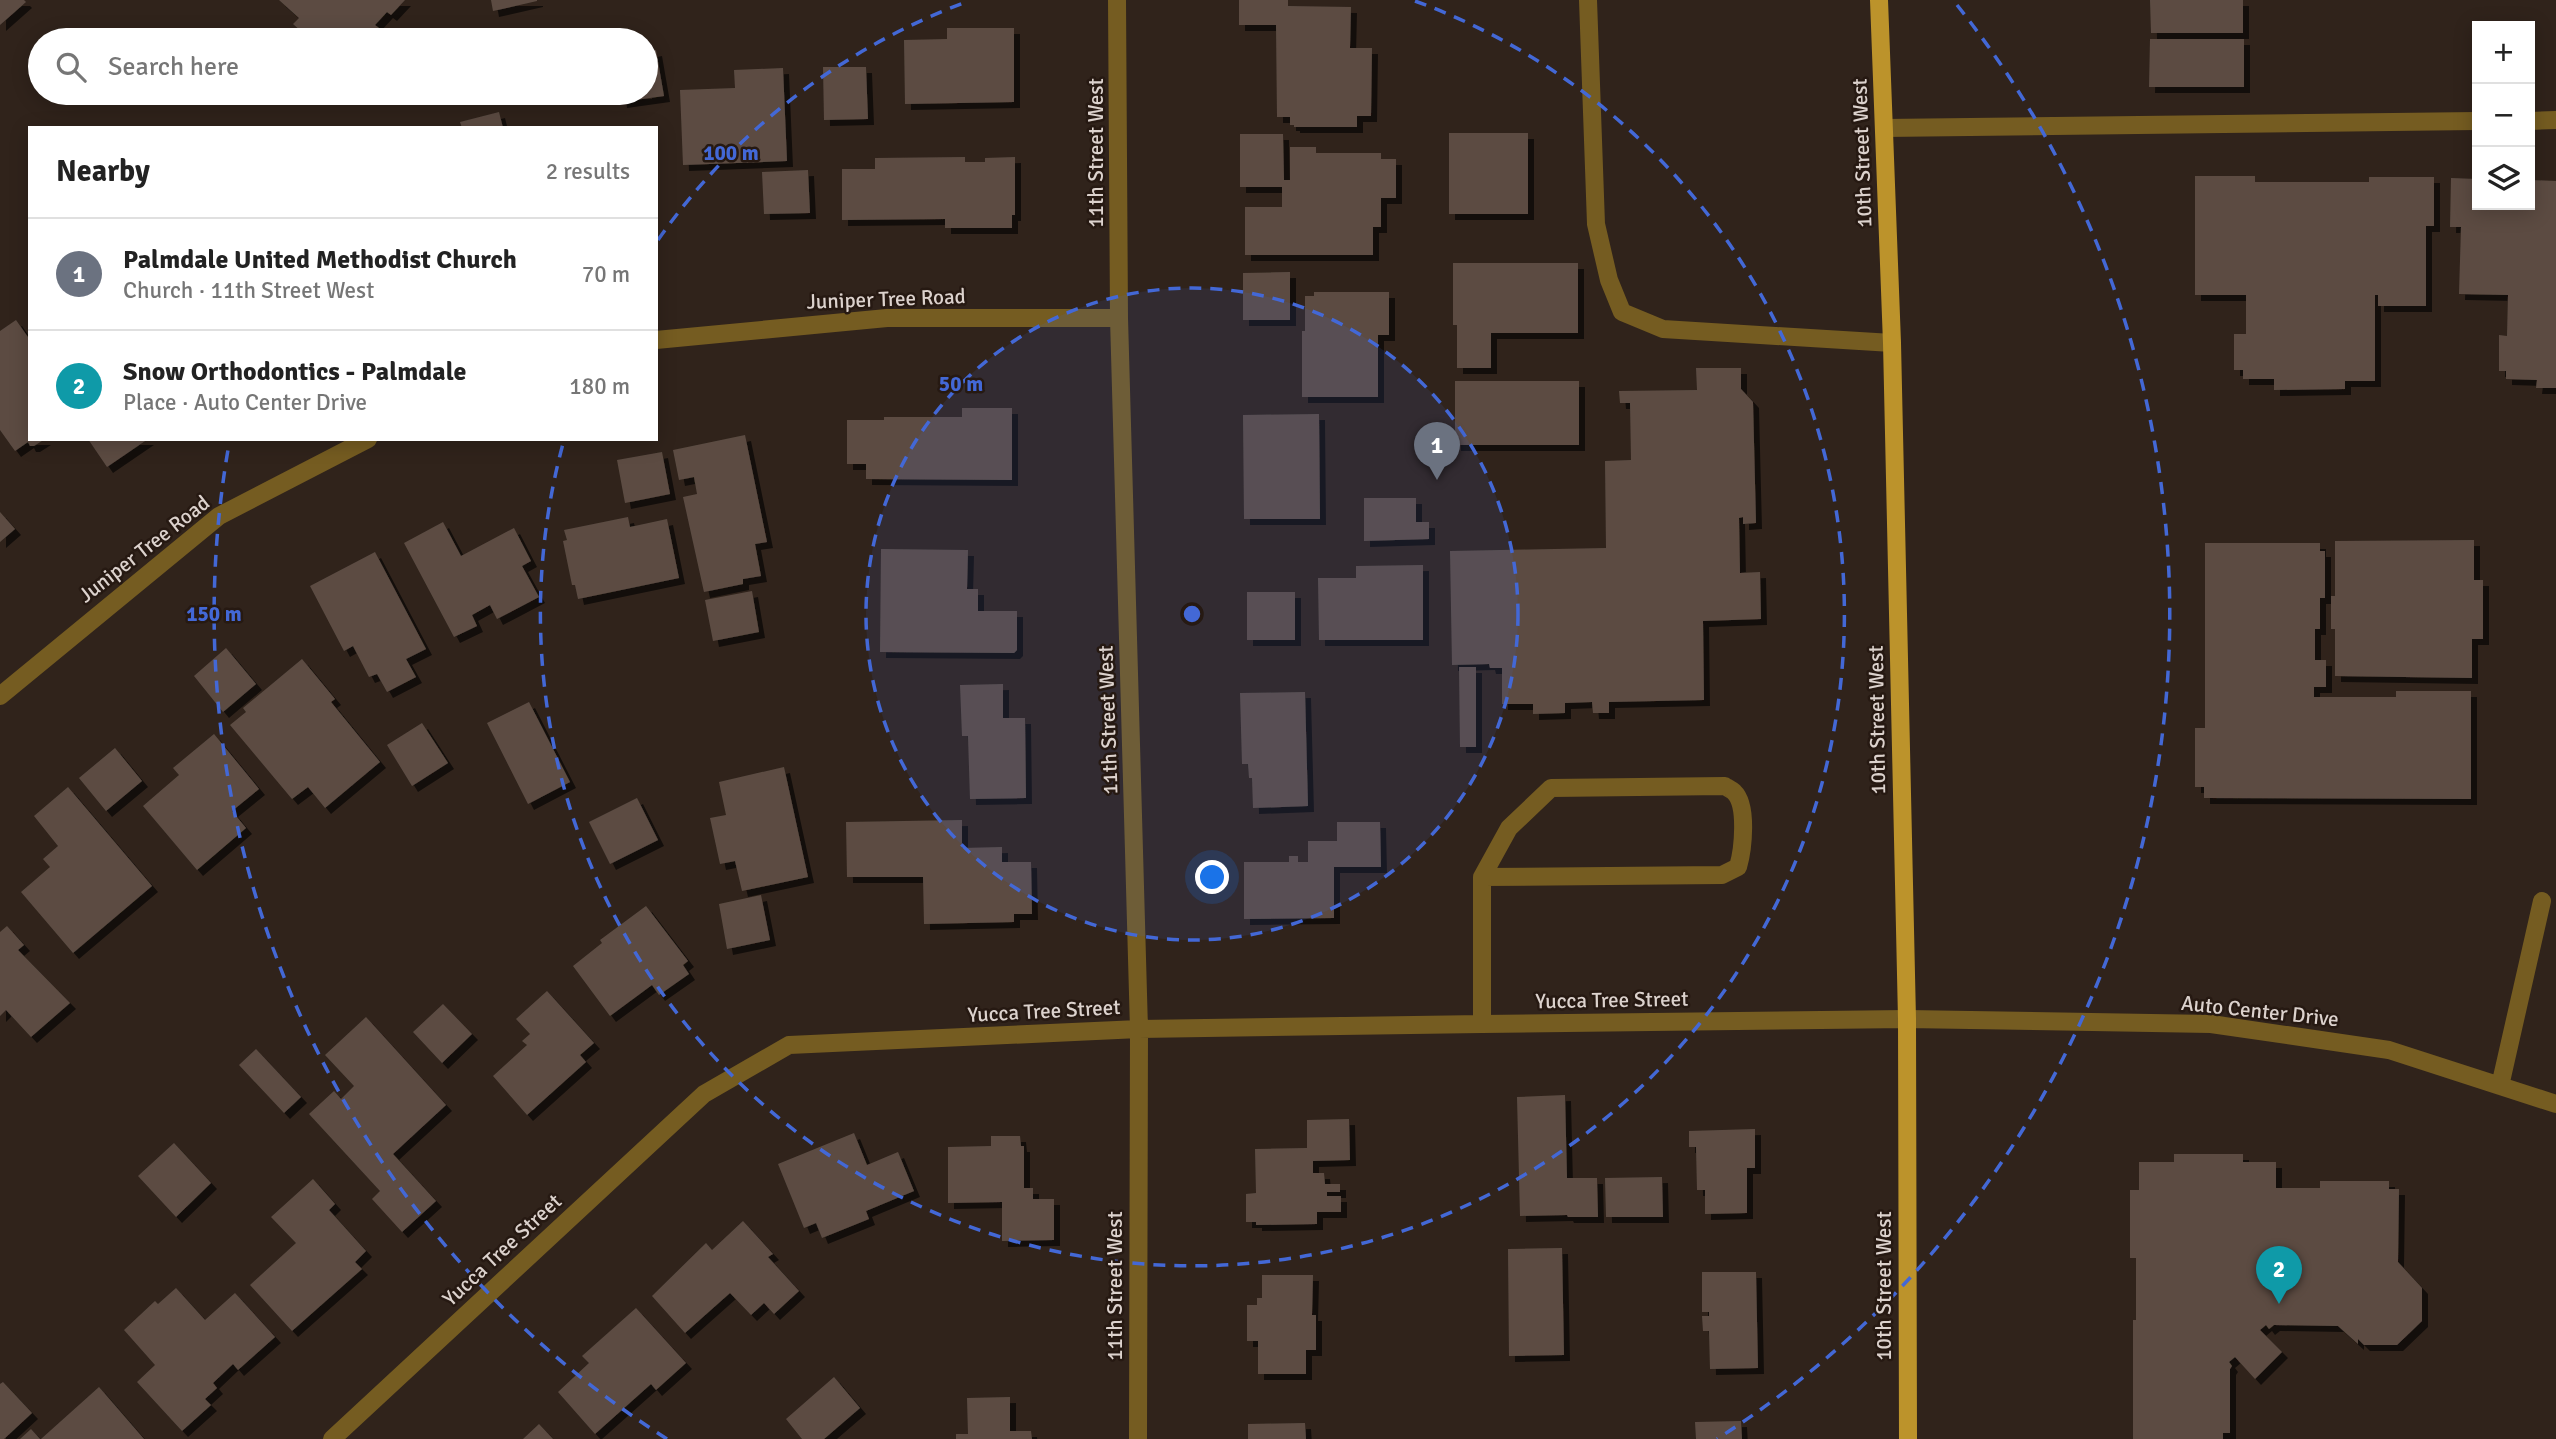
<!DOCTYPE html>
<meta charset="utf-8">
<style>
body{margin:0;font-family:Signika,sans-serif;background:#f6f6f6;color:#222}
.controls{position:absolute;right:21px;top:21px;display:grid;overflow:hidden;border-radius:0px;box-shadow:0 4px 18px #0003}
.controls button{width:63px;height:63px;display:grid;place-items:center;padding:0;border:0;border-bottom:2px solid #e0e0e0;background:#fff;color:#222;font:35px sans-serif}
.you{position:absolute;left:1213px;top:878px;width:24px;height:24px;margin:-18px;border:5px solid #fff;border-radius:50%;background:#1a73e8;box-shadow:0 0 0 10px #1a73e833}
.badge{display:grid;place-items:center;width:46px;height:46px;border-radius:50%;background:#ea580c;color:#fff;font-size:23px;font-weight:700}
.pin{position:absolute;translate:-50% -58px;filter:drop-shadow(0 2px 4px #0008)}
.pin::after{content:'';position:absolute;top:37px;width:24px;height:21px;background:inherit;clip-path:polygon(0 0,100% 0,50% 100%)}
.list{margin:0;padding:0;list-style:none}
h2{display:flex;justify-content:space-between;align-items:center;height:91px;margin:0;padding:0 28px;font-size:30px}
h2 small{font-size:23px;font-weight:400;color:#767676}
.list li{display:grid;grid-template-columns:46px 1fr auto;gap:21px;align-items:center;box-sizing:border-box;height:112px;padding:0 28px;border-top:2px solid #e0e0e0}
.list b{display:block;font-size:26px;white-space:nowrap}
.list p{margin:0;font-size:23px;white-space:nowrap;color:#767676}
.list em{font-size:23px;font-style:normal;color:#767676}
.icon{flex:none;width:38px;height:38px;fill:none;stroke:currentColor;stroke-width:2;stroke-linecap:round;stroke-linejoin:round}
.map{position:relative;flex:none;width:2556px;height:1439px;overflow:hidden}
.search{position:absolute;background:#fff;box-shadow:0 4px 18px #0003;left:28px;top:28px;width:630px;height:77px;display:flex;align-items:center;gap:18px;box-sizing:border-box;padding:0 24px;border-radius:38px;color:#767676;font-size:26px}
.panel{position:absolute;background:#fff;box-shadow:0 4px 18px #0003;left:28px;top:126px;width:630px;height:315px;border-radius:0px}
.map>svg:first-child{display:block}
</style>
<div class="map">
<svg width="2556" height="1439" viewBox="0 0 2556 1439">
<defs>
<filter id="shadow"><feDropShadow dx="6" dy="6" stdDeviation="0" flood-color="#0009"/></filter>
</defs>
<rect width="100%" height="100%" fill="#30231b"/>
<path fill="#5b4c43" filter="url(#shadow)" d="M 0,0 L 24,0 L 26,2 L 0,25 Z
M 279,0 L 405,0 L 391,15 L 387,12 L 375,25 L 379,28 L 368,40 L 311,40 L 293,24 L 299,18 Z
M 491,0 L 537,0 L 537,1 L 493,11 Z
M 1239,0 L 1288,0 L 1288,6 L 1351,7 L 1350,48 L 1372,48 L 1371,116 L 1357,116 L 1357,127 L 1294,127 L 1294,125 L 1290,125 L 1290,117 L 1277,117 L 1276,25 L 1239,25 Z
M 2150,0 L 2243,0 L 2243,33 L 2151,33 Z
M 947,28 L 1014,28 L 1014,102 L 905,104 L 904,40 L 947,39 Z
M 2150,39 L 2244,39 L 2244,87 L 2149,87 Z
M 656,50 L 664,96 L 621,102 L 620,93 L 646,93 L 646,52 Z
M 823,67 L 866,67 L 868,119 L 824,120 Z
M 783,68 L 787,161 L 683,165 L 680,90 L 735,88 L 734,70 Z
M 499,112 L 503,128 L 462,128 L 460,122 Z
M 1449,133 L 1528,133 L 1528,214 L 1449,214 Z
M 1240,134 L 1283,134 L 1284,180 L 1290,180 L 1290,147 L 1316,147 L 1316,153 L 1381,153 L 1381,159 L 1396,159 L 1396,198 L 1381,198 L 1381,227 L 1373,227 L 1373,255 L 1245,255 L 1245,207 L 1282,207 L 1282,187 L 1240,187 Z
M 965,157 L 965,162 L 985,162 L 985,158 L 1015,157 L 1015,215 L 1012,215 L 1012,228 L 945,228 L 945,219 L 842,220 L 842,169 L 875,169 L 875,158 Z
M 808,170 L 810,213 L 764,214 L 762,172 Z
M 2195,176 L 2255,176 L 2255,182 L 2369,182 L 2369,177 L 2434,177 L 2434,226 L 2426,226 L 2426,306 L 2378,306 L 2378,295 L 2375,295 L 2375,381 L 2345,381 L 2345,389 L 2274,390 L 2274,379 L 2243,379 L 2243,370 L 2234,370 L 2234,334 L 2246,334 L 2246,295 L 2195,295 Z
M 2451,178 L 2477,179 L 2477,205 L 2530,205 L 2530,180 L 2556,181 L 2556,388 L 2536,388 L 2537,380 L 2506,379 L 2506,371 L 2499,371 L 2499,335 L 2507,336 L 2508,295 L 2459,294 L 2461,227 L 2450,227 Z
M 1453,263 L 1578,263 L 1578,333 L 1491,333 L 1491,368 L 1457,368 L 1457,325 L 1453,325 Z
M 1290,272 L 1290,320 L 1243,320 L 1243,273 Z
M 1314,292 L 1389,292 L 1389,335 L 1378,335 L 1378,397 L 1302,397 L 1302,331 L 1305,331 L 1305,296 L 1314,296 Z
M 16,320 L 30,340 L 30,439 L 45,439 L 34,446 L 30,446 L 28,442 L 15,451 L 0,430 L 0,331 Z
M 1696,368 L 1741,368 L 1741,389 L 1753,402 L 1756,523 L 1743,524 L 1743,517 L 1739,518 L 1740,573 L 1760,572 L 1761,619 L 1703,621 L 1704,700 L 1609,702 L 1609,713 L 1593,713 L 1592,702 L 1565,703 L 1565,713 L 1533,714 L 1533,704 L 1502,704 L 1502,668 L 1490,668 L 1489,664 L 1452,665 L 1450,551 L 1606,548 L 1605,461 L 1631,460 L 1630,403 L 1620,403 L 1619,391 L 1697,390 Z
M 1455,381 L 1579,381 L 1579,445 L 1455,445 Z
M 962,408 L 1012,408 L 1012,480 L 866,479 L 866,464 L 847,464 L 847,420 L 884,420 L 884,417 L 962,417 Z
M 1319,414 L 1320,519 L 1244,519 L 1243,415 Z
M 745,435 L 767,542 L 755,544 L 761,576 L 743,579 L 743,584 L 704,592 L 683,497 L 697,494 L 694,477 L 679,480 L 673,450 Z
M 88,439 L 148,439 L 107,467 Z
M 662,452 L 670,494 L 625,503 L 617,460 Z
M 1364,498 L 1416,498 L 1416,522 L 1429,522 L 1429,539 L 1364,541 Z
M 0,512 L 15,529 L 0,542 Z
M 628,517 L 630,527 L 667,519 L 679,578 L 578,599 L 575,585 L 572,585 L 563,541 L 567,540 L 564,530 Z
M 443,522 L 461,556 L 514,528 L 531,561 L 522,566 L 539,597 L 497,619 L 490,605 L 472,615 L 477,626 L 454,637 L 404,543 Z
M 2474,540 L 2474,580 L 2483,580 L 2483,639 L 2472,639 L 2472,678 L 2335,676 L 2335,629 L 2331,629 L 2331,596 L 2335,596 L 2335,541 Z
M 2205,543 L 2320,543 L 2320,551 L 2325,551 L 2325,598 L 2320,598 L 2320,629 L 2315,629 L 2315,660 L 2326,660 L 2326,687 L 2314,687 L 2314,697 L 2396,697 L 2396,691 L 2471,691 L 2471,799 L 2204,798 L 2204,787 L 2195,787 L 2195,728 L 2205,728 Z
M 881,549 L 968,550 L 967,589 L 978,589 L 978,611 L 1017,611 L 1017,650 L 1014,653 L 880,652 Z
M 375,552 L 426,649 L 406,659 L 416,677 L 387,692 L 377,674 L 369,677 L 353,646 L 344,651 L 310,586 Z
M 1423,565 L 1423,640 L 1319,640 L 1318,578 L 1356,578 L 1356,566 Z
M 752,591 L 759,632 L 713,641 L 705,600 Z
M 1247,592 L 1295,592 L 1295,640 L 1247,640 Z
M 226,648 L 256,684 L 223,712 L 194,676 Z
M 302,659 L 335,699 L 331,702 L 380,762 L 325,808 L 308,787 L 292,799 L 230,725 L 246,712 L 243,708 Z
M 1459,667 L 1476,667 L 1476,747 L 1460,747 Z
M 1003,684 L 1003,718 L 1025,718 L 1026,798 L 970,799 L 968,736 L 962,736 L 960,685 Z
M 1305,692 L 1308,806 L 1253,808 L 1252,778 L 1249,778 L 1248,764 L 1242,764 L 1240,693 Z
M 529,702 L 570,782 L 528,804 L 487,723 Z
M 422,723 L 448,763 L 412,786 L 387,745 Z
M 214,734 L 259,789 L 232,811 L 246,828 L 197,870 L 143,806 L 179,775 L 173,768 Z
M 115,748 L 142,781 L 106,811 L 79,778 Z
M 784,767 L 808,877 L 742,891 L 735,861 L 720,864 L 710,818 L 726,815 L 719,782 Z
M 68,787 L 152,886 L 73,953 L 21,892 L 50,867 L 43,859 L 58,846 L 34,816 Z
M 637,798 L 658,840 L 610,864 L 589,822 Z
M 962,820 L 962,848 L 1002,847 L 1002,862 L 1031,862 L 1032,914 L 1014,914 L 1014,922 L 924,924 L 923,877 L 847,877 L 846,822 Z
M 1337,822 L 1380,822 L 1381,867 L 1334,867 L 1334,918 L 1244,919 L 1244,862 L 1289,862 L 1289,856 L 1298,856 L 1298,862 L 1308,862 L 1308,841 L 1337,841 Z
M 761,895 L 770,940 L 727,949 L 719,904 Z
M 646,906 L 688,961 L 683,965 L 689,974 L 659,995 L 652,985 L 610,1016 L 573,966 L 602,943 L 600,940 Z
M 7,926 L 24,945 L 18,950 L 70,1003 L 31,1037 L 6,1010 L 0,1016 L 0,932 Z
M 547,991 L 594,1043 L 580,1055 L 586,1062 L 527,1115 L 493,1076 L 527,1045 L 522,1041 L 530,1034 L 516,1019 Z
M 443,1004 L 472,1034 L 442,1063 L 413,1032 Z
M 366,1017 L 446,1105 L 393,1154 L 436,1201 L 402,1232 L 372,1199 L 380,1191 L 309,1114 L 334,1091 L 341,1099 L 354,1086 L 325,1055 Z
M 256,1049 L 301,1097 L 284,1113 L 239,1065 Z
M 1565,1095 L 1567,1178 L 1597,1178 L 1598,1217 L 1568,1217 L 1567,1215 L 1520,1216 L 1517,1097 Z
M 1349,1119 L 1350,1160 L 1313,1161 L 1313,1173 L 1324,1173 L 1325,1184 L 1340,1184 L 1340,1192 L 1327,1192 L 1327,1196 L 1341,1196 L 1341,1212 L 1317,1212 L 1317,1224 L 1256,1225 L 1256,1222 L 1246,1222 L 1246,1194 L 1256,1193 L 1255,1149 L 1307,1148 L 1307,1120 Z
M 1755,1129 L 1755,1168 L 1747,1168 L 1747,1213 L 1705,1214 L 1705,1190 L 1697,1190 L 1696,1147 L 1689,1147 L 1689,1131 Z
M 854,1133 L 867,1165 L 898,1152 L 914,1191 L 866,1211 L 869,1219 L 822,1238 L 816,1223 L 804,1228 L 778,1164 Z
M 991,1136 L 1020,1136 L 1021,1146 L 1024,1146 L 1024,1188 L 1033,1188 L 1033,1199 L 1054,1199 L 1054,1240 L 1002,1241 L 1002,1202 L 948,1203 L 948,1147 L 991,1146 Z
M 174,1143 L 211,1183 L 176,1217 L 138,1176 Z
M 2174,1154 L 2243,1154 L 2243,1162 L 2276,1162 L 2276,1188 L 2320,1188 L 2320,1181 L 2389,1181 L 2389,1189 L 2399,1189 L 2398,1262 L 2422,1288 L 2422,1321 L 2397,1345 L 2364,1345 L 2358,1339 L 2358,1344 L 2338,1326 L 2274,1325 L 2269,1329 L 2266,1325 L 2260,1330 L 2282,1352 L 2255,1379 L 2235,1357 L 2229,1362 L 2232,1366 L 2230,1369 L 2230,1433 L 2223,1433 L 2223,1439 L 2133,1439 L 2133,1320 L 2136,1320 L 2136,1258 L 2130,1258 L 2130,1190 L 2139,1190 L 2139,1162 L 2174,1162 Z
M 1662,1177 L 1663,1217 L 1606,1217 L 1605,1178 Z
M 313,1179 L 335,1204 L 329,1210 L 366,1251 L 355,1262 L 362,1269 L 292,1331 L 250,1285 L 296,1243 L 271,1217 Z
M 743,1221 L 773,1254 L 768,1257 L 799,1291 L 774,1314 L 764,1303 L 751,1315 L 730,1293 L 685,1333 L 652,1296 L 706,1243 L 712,1250 Z
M 1562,1248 L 1564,1355 L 1509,1356 L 1508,1249 Z
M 1702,1272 L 1756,1272 L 1758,1368 L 1710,1369 L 1709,1331 L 1703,1331 L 1702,1316 L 1709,1316 L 1709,1312 L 1702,1312 Z
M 1262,1275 L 1313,1275 L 1312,1315 L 1316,1315 L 1316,1350 L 1306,1350 L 1306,1374 L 1258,1374 L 1258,1341 L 1247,1341 L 1247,1305 L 1257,1305 L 1257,1298 L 1262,1298 Z
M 176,1288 L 205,1320 L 235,1293 L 275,1337 L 238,1370 L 233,1364 L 213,1383 L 217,1388 L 205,1399 L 211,1405 L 182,1431 L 137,1382 L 155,1365 L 124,1330 L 155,1301 L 158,1304 Z
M 636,1308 L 686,1363 L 656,1390 L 651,1384 L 595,1434 L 558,1392 L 589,1363 L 582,1356 Z
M 834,1377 L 860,1408 L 824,1439 L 802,1439 L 786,1419 Z
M 3,1382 L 32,1413 L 4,1439 L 0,1439 L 0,1384 Z
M 99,1387 L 144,1439 L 41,1439 Z
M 1010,1397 L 1010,1431 L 1031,1431 L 1032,1439 L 956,1439 L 956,1434 L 968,1434 L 967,1398 Z
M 1741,1421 L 1742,1439 L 1696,1439 L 1695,1422 Z
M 1305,1423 L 1306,1439 L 1248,1439 L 1248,1424 Z
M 539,1424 L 553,1439 L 523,1439 Z
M 31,1429 L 40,1439 L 20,1439 Z"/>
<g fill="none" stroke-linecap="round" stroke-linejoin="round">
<path stroke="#755c21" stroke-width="18" d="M 1117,0 L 1119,318 L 1139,1029 L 1138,1439
M 1588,0 L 1596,224 L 1609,280 L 1622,312 L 1663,329 L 1892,343
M 2530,121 L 2556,120
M 1884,128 L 2477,121
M 656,340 L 887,318 L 1119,318
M 0,696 L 219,516 L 368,439
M 1482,877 L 1722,875 L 1738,867 C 1743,850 1748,805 1734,792 C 1734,791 1726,787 1725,786 L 1551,788 L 1509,828 L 1482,877 L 1482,1024
M 2500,1086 L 2542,901
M 332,1439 L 704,1094 L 789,1045 L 1139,1029 L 1482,1024 L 1907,1019 L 2211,1024 L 2389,1050 L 2556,1104"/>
<path stroke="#bc932b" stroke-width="18" d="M 1879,0 L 1892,343 L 1907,1019 L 1908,1439"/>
</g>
<circle cx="1192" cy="614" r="326" fill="#4368d6" fill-opacity=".12"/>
<g fill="none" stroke="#4368d6" stroke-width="3.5" stroke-dasharray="12 9">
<circle cx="1192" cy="614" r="326"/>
<path d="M658 240A652 652 0 0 1 969 1M1415 1A652 652 0 1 1 564 440"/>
<path d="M667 1439A978 978 0 0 1 229 444M1957 5A978 978 0 0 1 1717 1439"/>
</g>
<g text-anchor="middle" stroke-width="5" stroke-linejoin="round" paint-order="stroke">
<g font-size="21" fill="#dcd2cd" stroke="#261912">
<text transform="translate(1096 153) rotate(-90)" y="7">11th Street West</text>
<text transform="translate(1862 153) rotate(-92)" y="7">10th Street West</text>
<text transform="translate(886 299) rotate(-2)" y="7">Juniper Tree Road</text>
<text transform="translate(144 549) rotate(-38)" y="7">Juniper Tree Road</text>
<text transform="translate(1108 720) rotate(-92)" y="7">11th Street West</text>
<text transform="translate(1877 720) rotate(-91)" y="7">10th Street West</text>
<text transform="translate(1612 1000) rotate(-1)" y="7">Yucca Tree Street</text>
<text transform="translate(1044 1011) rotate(-3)" y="7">Yucca Tree Street</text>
<text transform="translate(2260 1011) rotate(6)" y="7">Auto Center Drive</text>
<text transform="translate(502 1250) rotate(-43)" y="7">Yucca Tree Street</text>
<text transform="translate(1115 1286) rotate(-90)" y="7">11th Street West</text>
<text transform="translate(1884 1286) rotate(-90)" y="7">10th Street West</text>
</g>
</g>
<circle cx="1192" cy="614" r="10" fill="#4368d6" stroke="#261912" stroke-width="3.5"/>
<g font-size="21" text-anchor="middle" font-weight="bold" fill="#4368d6" stroke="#261912" stroke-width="5" stroke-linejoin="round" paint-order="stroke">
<text x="731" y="160">100 m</text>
<text x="961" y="391">50 m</text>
<text x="214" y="621">150 m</text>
</g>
</svg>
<div class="controls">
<button>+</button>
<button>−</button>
<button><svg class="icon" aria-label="layers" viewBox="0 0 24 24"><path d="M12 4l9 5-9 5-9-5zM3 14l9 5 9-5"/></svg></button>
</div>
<div class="you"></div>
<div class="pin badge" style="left:1437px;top:480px;background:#6b7280">1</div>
<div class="pin badge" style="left:2279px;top:1304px;background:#0f9aa8">2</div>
<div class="search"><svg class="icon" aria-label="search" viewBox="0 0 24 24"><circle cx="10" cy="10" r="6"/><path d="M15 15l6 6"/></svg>Search here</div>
<section class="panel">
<h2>Nearby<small>2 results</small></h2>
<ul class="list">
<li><span class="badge" style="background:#6b7280">1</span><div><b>Palmdale United Methodist Church</b><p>Church · 11th Street West</p></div><em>70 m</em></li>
<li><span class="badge" style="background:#0f9aa8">2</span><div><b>Snow Orthodontics - Palmdale</b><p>Place · Auto Center Drive</p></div><em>180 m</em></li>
</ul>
</section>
</div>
